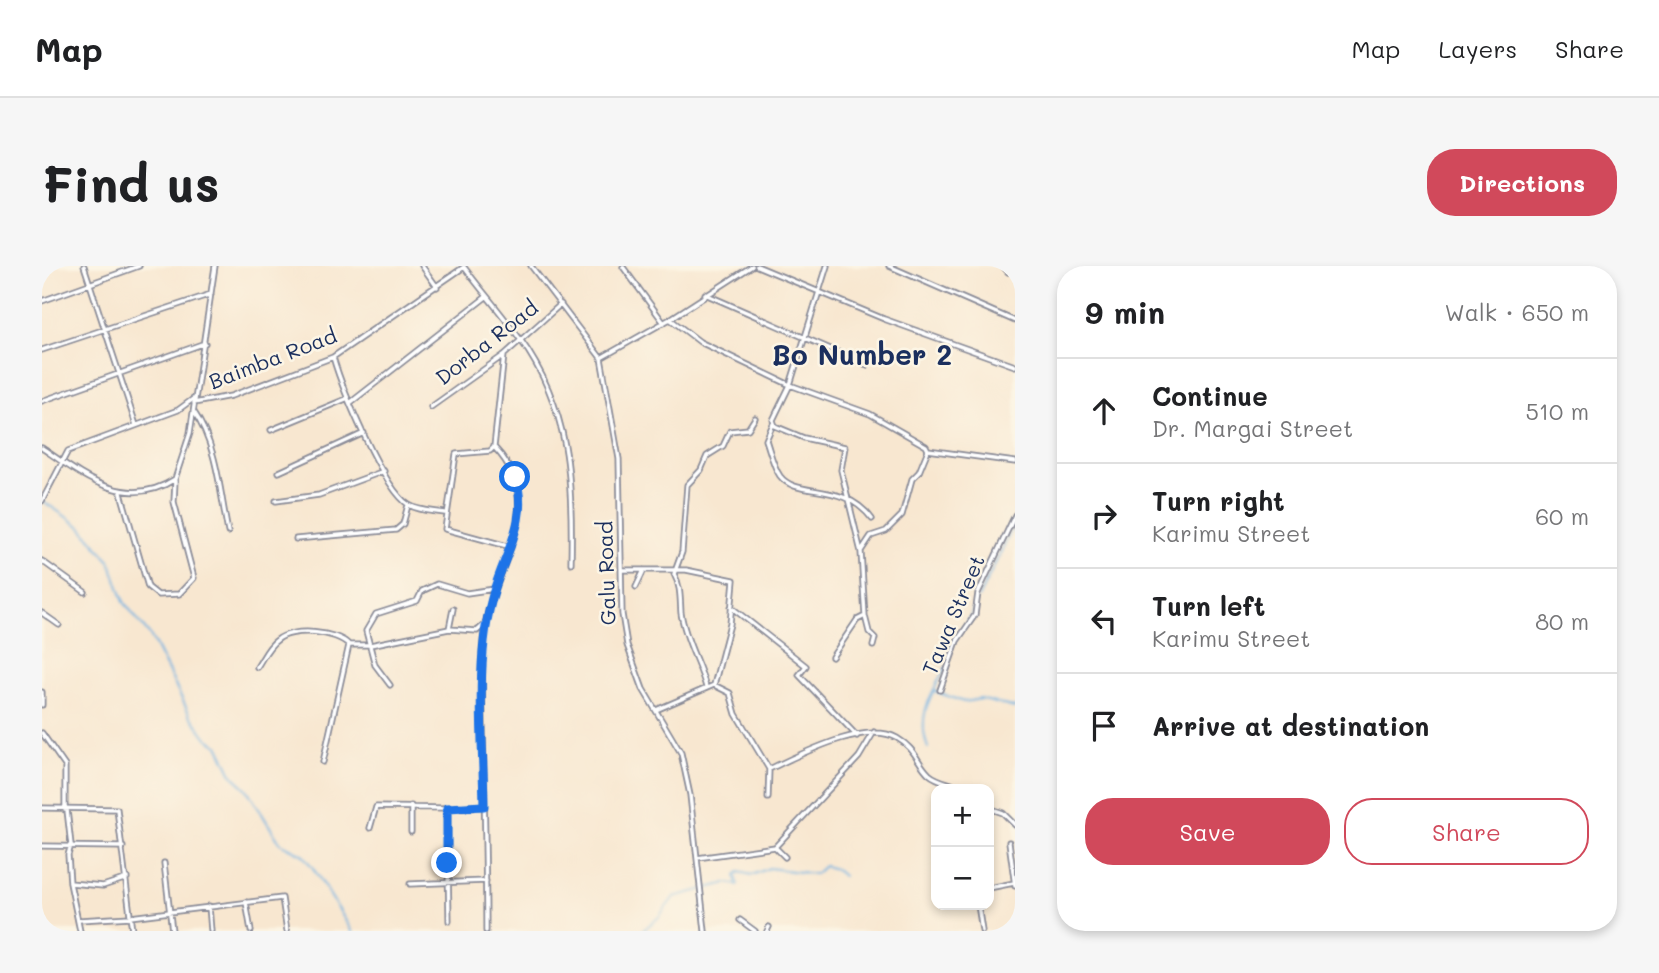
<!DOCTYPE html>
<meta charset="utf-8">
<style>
body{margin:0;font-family:Mali,sans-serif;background:#f6f6f6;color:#202124}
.controls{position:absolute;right:21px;bottom:21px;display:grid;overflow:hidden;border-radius:14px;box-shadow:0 4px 10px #0003}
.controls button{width:63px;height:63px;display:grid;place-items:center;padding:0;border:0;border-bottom:2px solid #e0e0e0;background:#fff;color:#202124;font:35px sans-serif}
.stop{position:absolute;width:21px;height:21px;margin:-16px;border:5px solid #1a73e8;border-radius:50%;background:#fff}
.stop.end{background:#1a73e8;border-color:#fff;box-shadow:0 2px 7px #0008}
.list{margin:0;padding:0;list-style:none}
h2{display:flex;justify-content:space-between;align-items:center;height:91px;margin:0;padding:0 28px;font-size:30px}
h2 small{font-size:23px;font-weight:400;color:#757577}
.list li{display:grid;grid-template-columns:46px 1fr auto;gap:21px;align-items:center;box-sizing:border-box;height:105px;padding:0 28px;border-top:2px solid #e0e0e0}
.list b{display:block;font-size:26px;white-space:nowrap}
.list p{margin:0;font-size:23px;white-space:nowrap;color:#757577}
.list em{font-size:23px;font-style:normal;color:#757577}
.actions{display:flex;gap:14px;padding:21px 28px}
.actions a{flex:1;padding:16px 0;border:2px solid #d1495b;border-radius:28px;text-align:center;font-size:24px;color:#d1495b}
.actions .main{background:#d1495b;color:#fff}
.icon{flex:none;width:38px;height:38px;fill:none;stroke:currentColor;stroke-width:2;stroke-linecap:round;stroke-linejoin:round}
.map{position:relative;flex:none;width:973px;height:665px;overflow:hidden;border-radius:28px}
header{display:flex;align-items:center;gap:42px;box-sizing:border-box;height:98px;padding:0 35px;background:#fff;border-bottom:2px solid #e0e0e0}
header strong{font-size:33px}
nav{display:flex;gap:38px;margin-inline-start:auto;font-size:24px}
.intro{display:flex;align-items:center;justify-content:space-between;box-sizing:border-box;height:168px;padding:0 42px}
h1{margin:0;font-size:49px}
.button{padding:18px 32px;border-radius:28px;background:#d1495b;color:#fff;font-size:24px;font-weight:700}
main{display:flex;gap:42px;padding:0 42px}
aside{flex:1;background:#fff;border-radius:28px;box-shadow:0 4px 10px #0003}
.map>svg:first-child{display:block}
</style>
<header>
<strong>Map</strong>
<nav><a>Map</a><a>Layers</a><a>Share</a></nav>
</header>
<div class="intro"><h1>Find us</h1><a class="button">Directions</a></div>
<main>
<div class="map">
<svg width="973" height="665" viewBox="0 0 973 665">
<rect width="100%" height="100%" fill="#fcf5e5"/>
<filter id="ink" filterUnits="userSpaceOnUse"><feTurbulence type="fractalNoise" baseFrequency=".0143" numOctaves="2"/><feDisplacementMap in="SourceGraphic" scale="14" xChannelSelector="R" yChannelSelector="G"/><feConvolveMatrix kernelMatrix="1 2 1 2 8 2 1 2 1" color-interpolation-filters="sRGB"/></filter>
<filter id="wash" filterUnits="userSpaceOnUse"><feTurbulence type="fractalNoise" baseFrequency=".00686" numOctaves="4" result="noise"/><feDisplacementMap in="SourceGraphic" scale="28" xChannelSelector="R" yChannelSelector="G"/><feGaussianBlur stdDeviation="1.57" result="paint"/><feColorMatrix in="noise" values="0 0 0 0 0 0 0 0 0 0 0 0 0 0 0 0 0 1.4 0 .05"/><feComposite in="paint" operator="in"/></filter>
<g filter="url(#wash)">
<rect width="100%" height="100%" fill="#f8e7d0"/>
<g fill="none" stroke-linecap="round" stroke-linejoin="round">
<path stroke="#6cb0e1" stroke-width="2" d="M 1,235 L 39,261 L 68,295 L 82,336 L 109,371 L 148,449 L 165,472 L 176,479 L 191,510 L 204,522 L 238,577 L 260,588 L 271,602 L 310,665
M 936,332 L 973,258
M 925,358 L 932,341
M 892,425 L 922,436 L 938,433 L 973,442
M 886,482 C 874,450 889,429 904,401
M 600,665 L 616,652 L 632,631 L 685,617 L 696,619 L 694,610 L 697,606 L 710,609 L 727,602 L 773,608 L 782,600 L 793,603 L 801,610"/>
</g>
</g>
<g filter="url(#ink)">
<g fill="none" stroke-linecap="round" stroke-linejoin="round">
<g stroke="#8a8b97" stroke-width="7">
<path id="street" d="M 42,0 L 94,159
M 380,0 L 395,21
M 489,0 L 559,92 L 577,193 L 580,348 L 585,379 L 601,423 L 639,487 L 648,529 L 663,665
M 715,0 L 842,53 L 973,100
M 847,0 L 973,55
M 961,0 L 966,6
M 422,1 C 440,25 460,48 478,73 C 528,142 531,215 529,297
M 581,1 L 622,57
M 663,28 L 825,99
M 0,35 L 97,0
M 628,53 L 658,76 L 748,119 L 785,0
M 0,84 L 169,28
M 291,91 C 300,122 341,223 367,239 C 377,245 391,245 403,247
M 559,92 L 628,53 L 710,0
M 0,135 L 163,77
M 152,137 L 189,130 L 291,91 L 422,1
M 308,137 L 444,31
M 389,141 L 462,89 L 519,38
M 152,146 C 175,179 178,226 186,266
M 731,158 L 724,174 C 728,185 731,200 738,210 C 755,233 801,214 830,253
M 229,164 L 304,133
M 452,181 L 448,185 L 414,188 L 403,263 L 469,281
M 0,182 C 41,210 84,245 133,213 L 148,167 L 173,0
M 886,184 L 973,196
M 237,206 L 322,167
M 79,227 L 106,321 L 116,329 L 137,328 L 152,312 L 132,236 L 133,215
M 0,235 L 26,185 L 136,144 L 151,133
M 234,235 L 277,229 L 342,205
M 254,273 L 354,264 L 361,258 L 366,239
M 819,285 L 829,270 L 844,265 L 860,249 L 870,213 L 877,206 L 886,184
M 0,295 L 43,326
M 580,304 L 644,304 L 692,314 L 688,358 L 672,419
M 594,321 L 602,304
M 689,341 L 764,400 L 757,409 L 815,470
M 0,347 L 17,359
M 823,350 L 827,366 L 833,372 L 831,380
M 407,363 L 435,365 L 443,358
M 790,391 L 815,354 L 823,350 L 819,286 L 799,204 L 803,181 L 762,172 L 733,160 L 731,154 L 748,119 L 828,148 L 884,180 L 886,184
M 215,401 C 221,392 226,380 235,374 C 250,361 295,365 307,379
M 348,419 L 333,399 L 324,365 L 334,348 L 375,335 L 380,325 L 395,318 L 425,327 L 452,323
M 664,421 C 657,396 643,374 639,347 C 638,333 639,320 632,308 L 640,286 L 645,219 L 659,204 L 665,190 L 681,180 L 688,165 L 706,163 L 713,152
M 898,424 L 915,375 L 933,349 L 936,327 L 973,249
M 0,426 L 0,439
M 614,444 L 672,419 L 688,427 L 694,448 L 727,503
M 0,467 L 23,500 L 23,544
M 281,496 L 307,379 L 328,379 L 407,363 L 411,343
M 727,503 C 758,489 823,454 855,472 C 874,483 874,495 887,508 C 896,516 911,517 921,523
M 726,532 L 727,503
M 0,542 L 75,543 L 90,665
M 947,542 L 961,547 L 973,559
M 25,544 L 29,579 L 26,589 L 28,617 L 38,665
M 328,562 L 334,541 L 405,542
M 369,566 L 369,540
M 967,576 L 973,620
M 0,580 L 81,581
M 733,581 L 743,591
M 655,592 L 733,581 L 817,491 L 832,466
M 122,597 L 130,665
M 28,617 L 61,620 L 85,612
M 368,618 L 444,615
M 947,622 L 972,617
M 204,636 L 209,665
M 936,639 L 940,665
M 167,640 L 169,665
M 37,654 L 88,651 L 240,632 L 245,665
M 698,654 L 713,665
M 407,655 L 405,542 L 442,540
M 444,665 C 444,599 442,533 441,467 C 441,431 437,390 444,355 C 457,293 506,237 452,181 L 462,89
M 725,665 L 727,661"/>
</g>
<use href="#street" stroke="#fff" stroke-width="3.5"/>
</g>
</g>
<g fill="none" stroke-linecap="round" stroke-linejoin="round" filter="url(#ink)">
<path stroke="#1a73e8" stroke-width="9" d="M 405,597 L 405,542 L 442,540 C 441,470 432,392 452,325 C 463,287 488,252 473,211"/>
</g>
<g text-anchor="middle" stroke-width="5" stroke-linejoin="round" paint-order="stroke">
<g font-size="21" fill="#1b2f5e" stroke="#fcf5e5">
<text transform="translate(445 77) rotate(-38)" y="7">Dorba Road</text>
<text transform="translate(231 93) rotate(-21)" y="7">Baimba Road</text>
<text transform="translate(565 307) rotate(-92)" y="7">Galu Road</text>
<text transform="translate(912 349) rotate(-67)" y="7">Tawa Street</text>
</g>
<g font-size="28" font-weight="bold" fill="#1b2f5e" stroke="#fcf5e5">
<text x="820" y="99">Bo Number 2</text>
</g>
</g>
</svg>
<div class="controls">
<button>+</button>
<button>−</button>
</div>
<div class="stop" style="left:473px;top:211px"></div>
<div class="stop end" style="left:405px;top:597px"></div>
</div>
<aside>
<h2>9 min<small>Walk · 650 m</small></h2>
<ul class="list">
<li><svg class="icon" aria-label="ahead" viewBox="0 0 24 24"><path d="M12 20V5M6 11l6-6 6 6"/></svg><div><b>Continue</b><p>Dr. Margai Street</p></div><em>510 m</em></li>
<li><svg class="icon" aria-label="right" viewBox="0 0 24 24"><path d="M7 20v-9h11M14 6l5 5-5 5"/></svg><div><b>Turn right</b><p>Karimu Street</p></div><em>60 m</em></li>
<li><svg class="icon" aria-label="left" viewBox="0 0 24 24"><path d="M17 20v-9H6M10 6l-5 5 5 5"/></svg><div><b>Turn left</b><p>Karimu Street</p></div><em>80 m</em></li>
<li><svg class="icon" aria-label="arrive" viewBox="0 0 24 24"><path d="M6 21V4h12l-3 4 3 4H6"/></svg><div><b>Arrive at destination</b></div></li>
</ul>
<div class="actions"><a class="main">Save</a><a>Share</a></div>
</aside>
</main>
